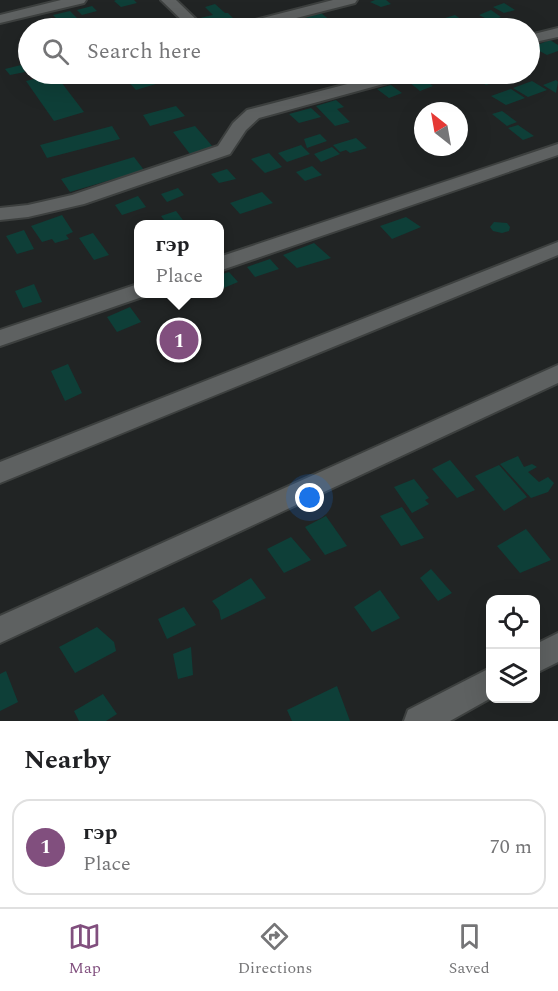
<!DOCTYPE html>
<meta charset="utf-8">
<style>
body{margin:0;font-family:Spectral,serif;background:#f6f6f6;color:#202124}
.controls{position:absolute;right:18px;bottom:18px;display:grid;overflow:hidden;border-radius:12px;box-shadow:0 6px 24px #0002}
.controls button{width:54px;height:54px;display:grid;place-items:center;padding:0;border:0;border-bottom:2px solid #e0e0e0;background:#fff;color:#202124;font:30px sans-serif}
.compass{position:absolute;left:414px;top:102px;width:54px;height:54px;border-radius:50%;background:#fff;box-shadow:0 6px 24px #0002;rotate:329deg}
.you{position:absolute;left:310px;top:498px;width:21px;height:21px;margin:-15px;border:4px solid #fff;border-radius:50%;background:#1a73e8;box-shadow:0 0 0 9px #1a73e833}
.badge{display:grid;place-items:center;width:39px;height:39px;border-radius:50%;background:#814f7e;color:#fff;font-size:20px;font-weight:700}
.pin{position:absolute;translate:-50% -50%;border:3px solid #fff;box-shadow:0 2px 6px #0006}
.popup{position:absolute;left:134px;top:220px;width:90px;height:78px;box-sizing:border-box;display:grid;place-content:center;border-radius:12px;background:#fff;filter:drop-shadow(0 2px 4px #0005);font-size:20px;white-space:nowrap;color:#757577}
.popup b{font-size:22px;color:#202124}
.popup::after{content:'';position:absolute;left:50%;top:100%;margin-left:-12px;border:12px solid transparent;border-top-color:#fff}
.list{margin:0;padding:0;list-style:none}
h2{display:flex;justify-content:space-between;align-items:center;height:78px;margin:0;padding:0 24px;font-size:26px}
h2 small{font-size:20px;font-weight:400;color:#757577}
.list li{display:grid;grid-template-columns:39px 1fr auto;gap:18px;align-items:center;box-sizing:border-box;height:96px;margin:0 12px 12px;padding:0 12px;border:2px solid #e0e0e0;border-radius:18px}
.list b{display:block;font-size:22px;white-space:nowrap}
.list p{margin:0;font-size:20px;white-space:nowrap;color:#757577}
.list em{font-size:20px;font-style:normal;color:#757577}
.icon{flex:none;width:33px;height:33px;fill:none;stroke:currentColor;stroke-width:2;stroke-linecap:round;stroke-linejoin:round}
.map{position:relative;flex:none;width:558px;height:721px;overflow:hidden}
.search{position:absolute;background:#fff;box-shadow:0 6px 24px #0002;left:18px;right:18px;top:18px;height:66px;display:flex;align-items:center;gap:15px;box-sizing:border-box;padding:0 21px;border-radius:33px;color:#757577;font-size:22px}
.sheet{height:186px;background:#fff}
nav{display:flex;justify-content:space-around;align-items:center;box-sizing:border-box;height:84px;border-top:2px solid #e0e0e0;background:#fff;font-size:16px;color:#757577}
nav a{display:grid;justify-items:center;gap:3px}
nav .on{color:#814f7e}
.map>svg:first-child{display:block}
</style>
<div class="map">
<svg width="558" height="721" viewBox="0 0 558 721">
<rect width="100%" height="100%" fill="#212424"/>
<path fill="#0e3f38" d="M 116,0 L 134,0 L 137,3 L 121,7 L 114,1 Z
M 375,0 L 386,0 L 391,4 L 381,7 L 370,2 Z
M 504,3 L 515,10 L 504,13 L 493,7 Z
M 215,4 L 225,13 L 228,13 L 234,19 L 211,25 L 205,23 L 200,18 L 213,15 L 205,7 Z
M 92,6 L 97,11 L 82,15 L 77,10 Z
M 491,10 L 501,17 L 491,21 L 479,15 Z
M 70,11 L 77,18 L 60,22 L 53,15 Z
M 321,13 L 331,21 L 312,27 L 301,19 Z
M 455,15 L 465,22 L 454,26 L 442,19 Z
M 550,40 L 558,45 L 558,51 L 547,55 L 532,47 Z
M 21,65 L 25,72 L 10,75 L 5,69 Z
M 55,74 L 84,112 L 54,121 L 26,81 Z
M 128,74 L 189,74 L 136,90 L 122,75 Z
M 261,74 L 286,74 L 289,76 L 261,84 L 253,76 Z
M 485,74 L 487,74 L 498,81 L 486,85 L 474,77 Z
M 422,78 L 433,86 L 420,91 L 409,82 Z
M 556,80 L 558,82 L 556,93 L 543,85 Z
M 532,81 L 547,90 L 528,97 L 513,88 Z
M 391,85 L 402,93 L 389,98 L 377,89 Z
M 511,89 L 525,98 L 506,105 L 491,96 Z
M 336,100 L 344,107 L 337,109 L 350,122 L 335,126 L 316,106 Z
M 176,106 L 185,116 L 150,126 L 143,115 Z
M 311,108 L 321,117 L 299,123 L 289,114 Z
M 502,111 L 517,122 L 507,126 L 492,114 Z
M 518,125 L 534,136 L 523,140 L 508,128 Z
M 112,126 L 120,139 L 47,158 L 40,145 Z
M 195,126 L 213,147 L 190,154 L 173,132 Z
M 320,134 L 327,141 L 307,148 L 304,139 Z
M 356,138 L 367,148 L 350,153 L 346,150 L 340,152 L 333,145 Z
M 301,145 L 310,154 L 287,162 L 278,153 Z
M 332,147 L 340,154 L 321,162 L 314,154 Z
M 269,153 L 282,167 L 265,173 L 251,159 Z
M 134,157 L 144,170 L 70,192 L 61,179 Z
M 312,166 L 322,175 L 305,181 L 296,172 Z
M 227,169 L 236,179 L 219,183 L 211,174 Z
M 178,188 L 184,195 L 167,202 L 161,194 Z
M 262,192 L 273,203 L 240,214 L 230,203 Z
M 138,196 L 146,207 L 122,215 L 115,205 Z
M 176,211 L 186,224 L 167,224 L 161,216 Z
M 62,215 L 73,232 L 66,235 L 69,239 L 55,243 L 52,239 L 42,242 L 31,226 Z
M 406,217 L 421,227 L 392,239 L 380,226 Z
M 494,222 L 507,223 L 510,227 L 509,231 L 502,233 L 493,231 L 490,227 Z
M 24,230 L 34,249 L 17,254 L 6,236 Z
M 93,233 L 109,255 L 94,260 L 79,238 Z
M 314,243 L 331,258 L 297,268 L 283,255 Z
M 270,259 L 279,269 L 255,277 L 247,267 Z
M 229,272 L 238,282 L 219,290 L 219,275 Z
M 34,284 L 42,302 L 23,308 L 15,291 Z
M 130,307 L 141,322 L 117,332 L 107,317 Z
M 180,331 L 189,335 L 188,343 L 179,347 L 169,344 L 167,339 L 170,334 Z
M 68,364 L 82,393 L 65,401 L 51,371 Z
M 518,456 L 524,467 L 532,464 L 537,467 L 528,472 L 539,482 L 548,477 L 554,483 L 548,492 L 531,498 L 500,464 Z
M 450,460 L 475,490 L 457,498 L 432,469 Z
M 499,465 L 527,497 L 504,511 L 475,476 Z
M 414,479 L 429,498 L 425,500 L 429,504 L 412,513 L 394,487 Z
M 402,507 L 424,538 L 401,546 L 380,516 Z
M 326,516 L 347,546 L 325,555 L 305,527 Z
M 526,529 L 551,560 L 520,573 L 497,546 Z
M 291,537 L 311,560 L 284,573 L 267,549 Z
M 431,569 L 452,593 L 438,601 L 420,578 Z
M 251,578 L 266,598 L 221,620 L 219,610 L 212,601 Z
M 380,590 L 400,618 L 372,632 L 354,607 Z
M 184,607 L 196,625 L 167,639 L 158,619 Z
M 97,627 L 114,642 L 116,651 L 75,673 L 59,647 Z
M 191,647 L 193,675 L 178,679 L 173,654 Z
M 6,671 L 18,702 L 0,711 L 0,674 Z
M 337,686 L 350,721 L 292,721 L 287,710 Z
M 103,694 L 117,714 L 106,721 L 79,721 L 74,711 Z"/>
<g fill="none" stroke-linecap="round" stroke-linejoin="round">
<g stroke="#3d403f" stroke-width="4">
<path id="minor" d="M 61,0 L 86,0 L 84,3 L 0,23 L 0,15 Z
M 161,0 L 176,0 L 205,28 L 190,28 Z
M 333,0 L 357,0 L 355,3 L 257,28 L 234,28 L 236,25 Z
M 558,28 L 558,37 L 530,43 L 530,35 Z
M 386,74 L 411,74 L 409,77 L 259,118 L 246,130 L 230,154 L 84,204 L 28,217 L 0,220 L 0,208 L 28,205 L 72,195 L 218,146 L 233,123 L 247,110 Z
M 558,144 L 558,155 L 219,271 L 219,257 Z
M 558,242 L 558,255 L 0,483 L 0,462 Z
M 138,284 L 138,294 L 147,294 L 145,296 L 0,346 L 0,330 Z
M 558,365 L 558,383 L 0,643 L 0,616 Z
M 558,633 L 558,662 L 536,673 L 536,644 Z
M 490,668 L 491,698 L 450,721 L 404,721 L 408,710 Z"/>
</g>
<use href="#minor" fill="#5e6161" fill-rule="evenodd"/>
</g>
</svg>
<div class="controls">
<button><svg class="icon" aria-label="locate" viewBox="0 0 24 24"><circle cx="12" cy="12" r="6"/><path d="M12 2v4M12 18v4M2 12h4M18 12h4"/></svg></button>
<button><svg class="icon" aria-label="layers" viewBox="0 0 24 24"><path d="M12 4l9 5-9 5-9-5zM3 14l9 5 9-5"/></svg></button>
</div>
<svg class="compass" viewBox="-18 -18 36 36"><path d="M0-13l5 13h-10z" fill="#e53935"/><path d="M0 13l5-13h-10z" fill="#757577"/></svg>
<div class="you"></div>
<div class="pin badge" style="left:179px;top:340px">1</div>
<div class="popup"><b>гэр</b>Place</div>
<div class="search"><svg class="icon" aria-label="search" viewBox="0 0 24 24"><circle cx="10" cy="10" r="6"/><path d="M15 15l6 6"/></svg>Search here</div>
</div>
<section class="sheet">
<h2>Nearby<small></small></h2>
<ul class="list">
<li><span class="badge">1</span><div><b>гэр</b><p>Place</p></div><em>70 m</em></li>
</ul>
</section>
<nav>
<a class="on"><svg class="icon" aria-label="map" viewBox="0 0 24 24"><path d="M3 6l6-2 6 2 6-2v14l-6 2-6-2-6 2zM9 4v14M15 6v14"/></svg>Map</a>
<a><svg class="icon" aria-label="directions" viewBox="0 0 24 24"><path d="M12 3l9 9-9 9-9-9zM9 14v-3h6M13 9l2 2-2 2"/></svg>Directions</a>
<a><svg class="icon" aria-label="saved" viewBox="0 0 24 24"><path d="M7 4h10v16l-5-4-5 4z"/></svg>Saved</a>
</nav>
